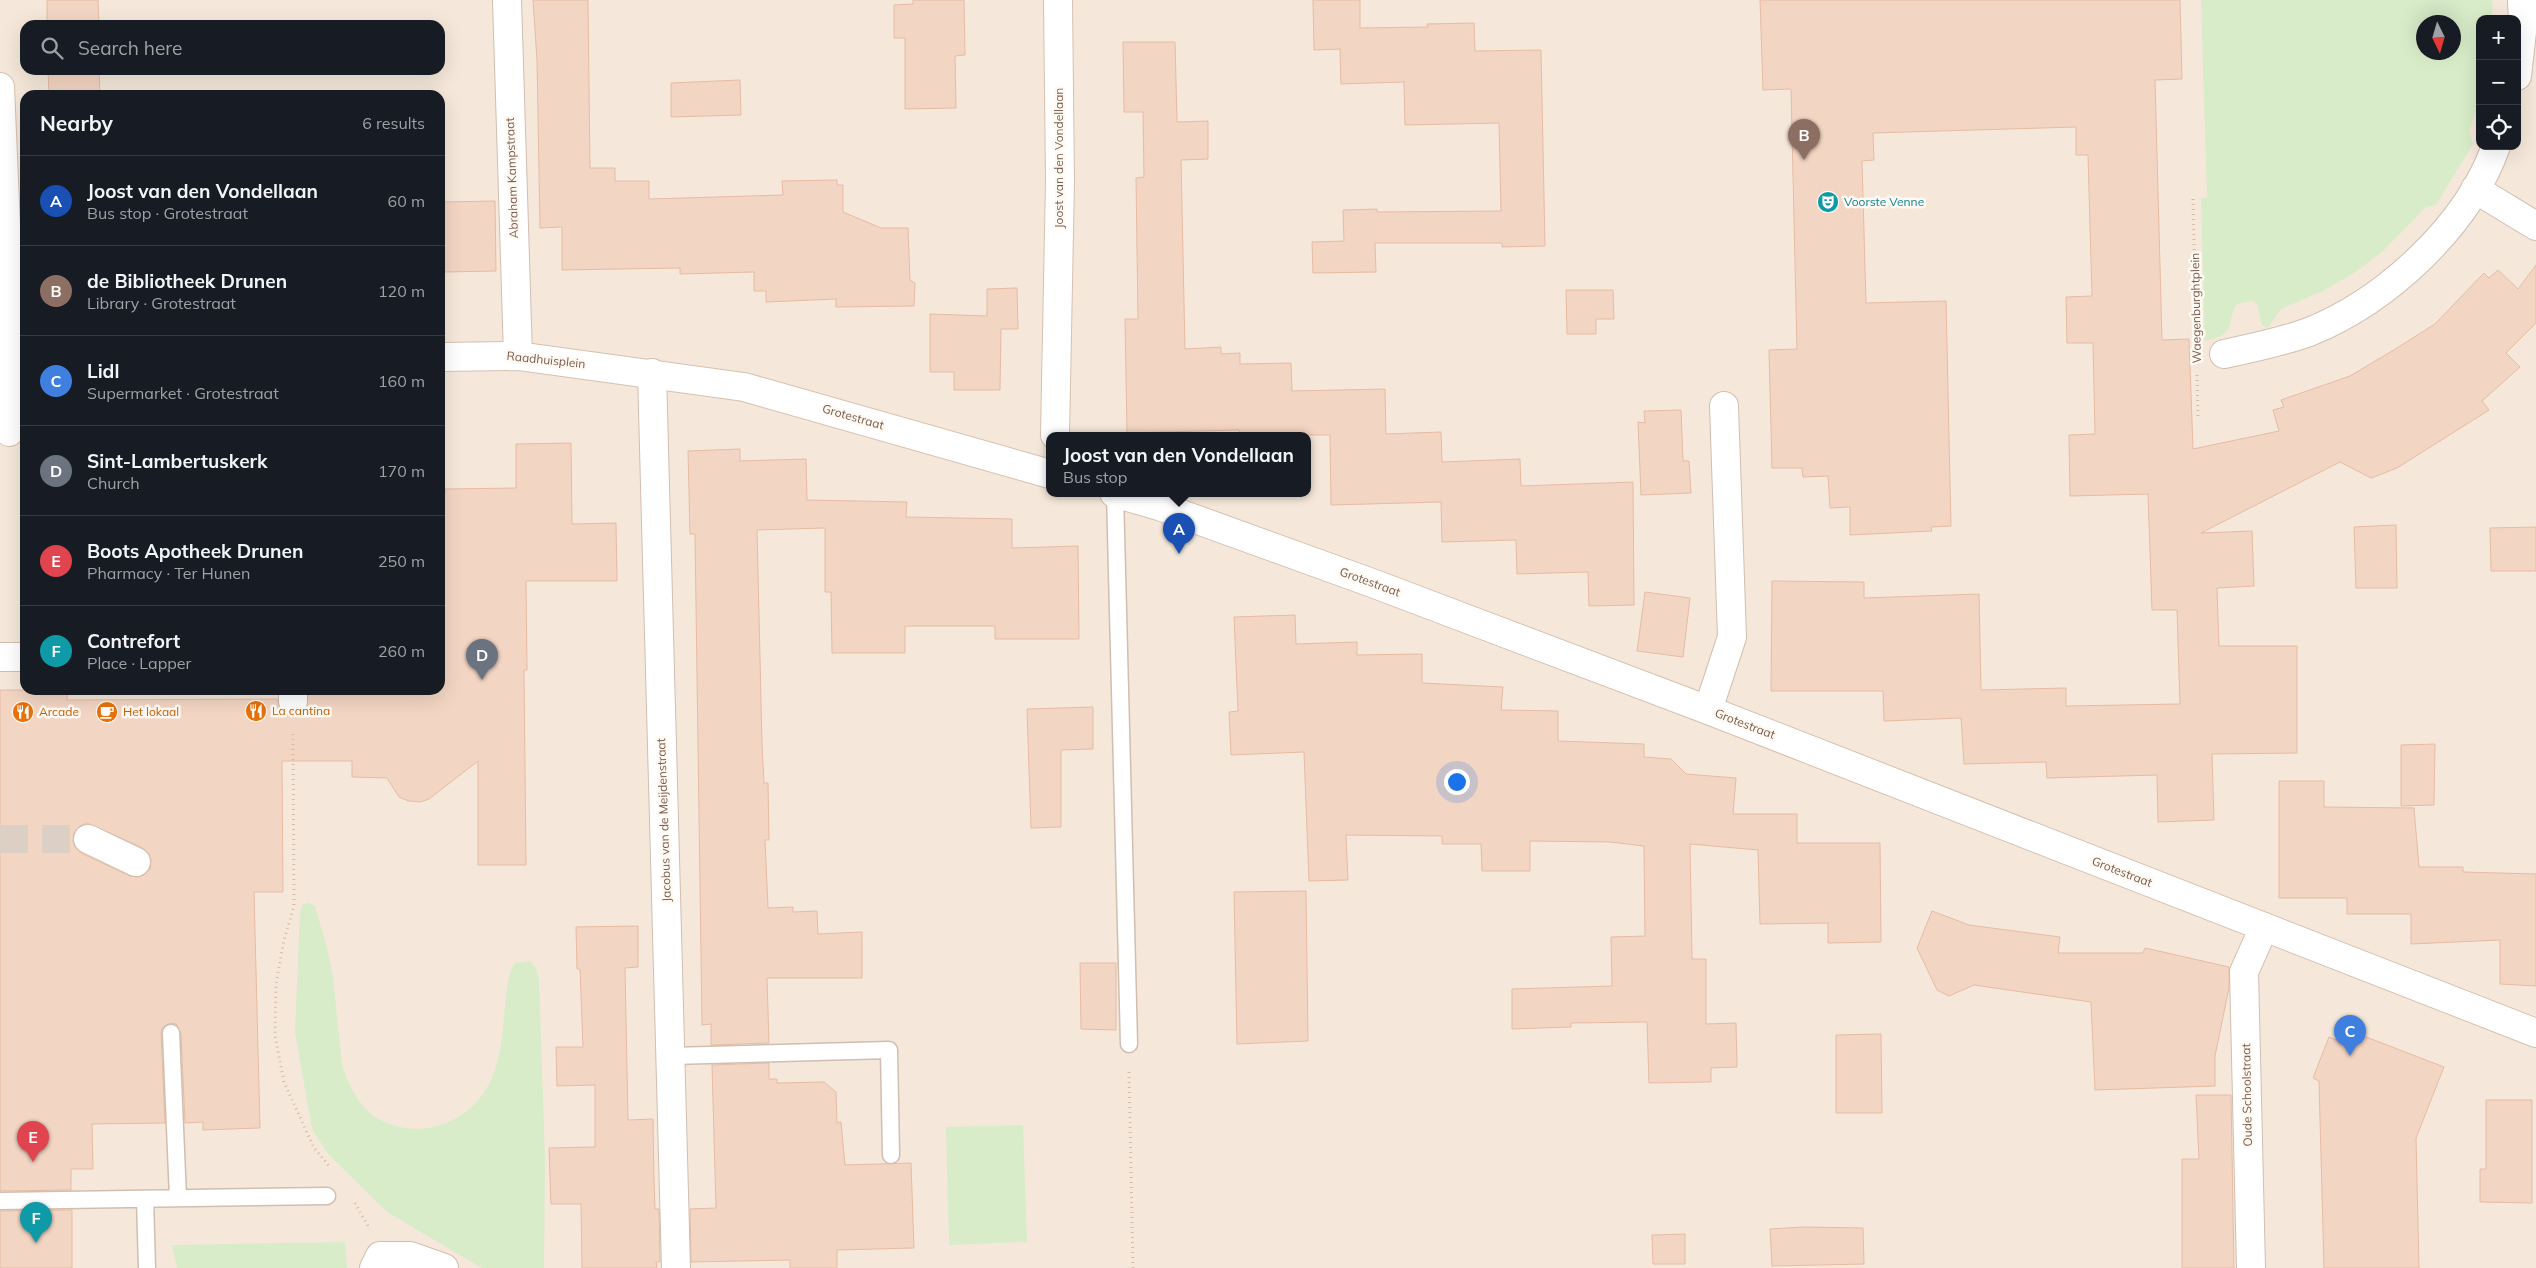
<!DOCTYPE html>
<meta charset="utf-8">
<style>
body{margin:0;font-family:Mulish,sans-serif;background:#242831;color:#f1f3f6}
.controls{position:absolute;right:15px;top:15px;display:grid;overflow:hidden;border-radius:10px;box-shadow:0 5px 20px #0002}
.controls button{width:45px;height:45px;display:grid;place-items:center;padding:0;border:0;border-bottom:1px solid #363941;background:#171b24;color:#f1f3f6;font:25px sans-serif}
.compass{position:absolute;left:2416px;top:15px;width:45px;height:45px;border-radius:50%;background:#171b24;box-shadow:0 5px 20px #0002;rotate:175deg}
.you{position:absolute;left:1456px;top:781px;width:18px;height:18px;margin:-12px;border:4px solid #fff;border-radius:50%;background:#1a73e8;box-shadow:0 0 0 8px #1a73e833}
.badge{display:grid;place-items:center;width:32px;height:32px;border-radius:50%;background:#1a73e8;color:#fff;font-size:16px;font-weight:700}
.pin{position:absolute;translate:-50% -41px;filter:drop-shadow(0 1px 2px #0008)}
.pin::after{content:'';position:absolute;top:26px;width:18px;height:15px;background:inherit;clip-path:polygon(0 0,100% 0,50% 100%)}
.popup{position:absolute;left:1046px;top:432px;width:265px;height:65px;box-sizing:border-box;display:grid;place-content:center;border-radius:10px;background:#171b24;filter:drop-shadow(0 1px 4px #0005);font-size:16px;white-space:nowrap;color:#9ea1a6}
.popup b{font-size:19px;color:#f1f3f6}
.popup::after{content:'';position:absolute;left:50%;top:100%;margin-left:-10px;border:10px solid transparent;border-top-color:#171b24}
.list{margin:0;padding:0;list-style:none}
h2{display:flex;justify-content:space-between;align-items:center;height:65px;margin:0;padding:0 20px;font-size:21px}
h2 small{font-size:16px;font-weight:400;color:#9ea1a6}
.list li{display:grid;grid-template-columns:32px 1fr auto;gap:15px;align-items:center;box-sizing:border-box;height:90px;padding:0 20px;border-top:1px solid #363941}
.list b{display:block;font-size:19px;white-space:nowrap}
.list p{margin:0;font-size:16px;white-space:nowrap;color:#9ea1a6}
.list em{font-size:16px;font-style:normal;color:#9ea1a6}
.icon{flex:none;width:28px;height:28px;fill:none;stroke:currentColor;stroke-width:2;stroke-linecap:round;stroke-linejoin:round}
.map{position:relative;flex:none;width:2536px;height:1268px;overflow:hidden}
.search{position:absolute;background:#171b24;box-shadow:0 5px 20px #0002;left:20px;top:20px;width:425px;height:55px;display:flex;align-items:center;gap:12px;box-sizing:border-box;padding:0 18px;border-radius:15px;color:#9ea1a6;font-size:19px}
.panel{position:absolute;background:#171b24;box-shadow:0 5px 20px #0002;left:20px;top:90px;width:425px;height:605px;border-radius:15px}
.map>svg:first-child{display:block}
</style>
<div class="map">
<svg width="2536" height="1268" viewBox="0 0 2536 1268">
<rect width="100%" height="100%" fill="#fdf6ec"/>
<path fill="#f5e8da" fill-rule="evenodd" d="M 0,0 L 2536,0 L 2536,1268 L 0,1268 ZM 2480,19 L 2517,19 L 2517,146 L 2480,146 ZM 2424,22 L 2454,22 L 2454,52 L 2424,52 ZM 25,25 L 440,25 L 440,70 L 25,70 ZM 25,95 L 440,95 L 440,690 L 25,690 ZM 1050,435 L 1308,435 L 1308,493 L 1050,493 Z"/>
<path fill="#d8ecc9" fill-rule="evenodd" d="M 2201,0 L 2492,0 L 2493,19 L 2480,19 L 2480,101 L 2469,131 L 2473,144 L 2436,205 L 2426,207 L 2383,251 L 2354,273 L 2323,291 L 2281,309 L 2268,328 L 2262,325 L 2257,304 L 2252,301 L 2237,304 C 2225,323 2239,334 2205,341 L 2201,198 L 2207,198 ZM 2424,22 L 2454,22 L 2454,52 L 2424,52 Z
M 309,903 L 315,906 L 328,951 L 333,977 L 342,1065 C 349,1088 363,1114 387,1123 C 428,1140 473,1119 491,1080 C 506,1047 502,1006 510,972 L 515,963 L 530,961 L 535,967 L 539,979 L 545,1159 L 544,1268 L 482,1268 L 387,1212 L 328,1154 L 312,1129 L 295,1033 L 300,912 L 303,904 Z
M 1023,1125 L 1027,1242 L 949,1245 L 946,1127 Z
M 345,1242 L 347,1268 L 177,1268 L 172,1245 Z"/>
<path fill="#f3d5c3" stroke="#e6bba3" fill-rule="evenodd" d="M 47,0 L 98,0 L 99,25 L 47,25 Z
M 533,0 L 588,0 L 590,168 L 615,168 L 615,181 L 649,181 L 649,199 L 783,195 L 782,181 L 837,180 L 837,185 L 843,185 L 843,212 L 881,228 L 908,228 L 910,280 L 915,283 L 914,306 L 836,307 L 836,299 L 766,302 L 766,291 L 754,291 L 754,272 L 680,274 L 680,268 L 562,270 L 562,227 L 540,228 L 537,60 Z
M 913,0 L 964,0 L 965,55 L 955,56 L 956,108 L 905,109 L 905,38 L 894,38 L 894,5 L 913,4 Z
M 1313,0 L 1360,0 L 1360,28 L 1428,27 L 1427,24 L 1474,23 L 1475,51 L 1541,50 L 1545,246 L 1502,247 L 1502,243 L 1375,243 L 1376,272 L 1313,273 L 1312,242 L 1344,241 L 1343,210 L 1377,209 L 1377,212 L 1501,211 L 1499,123 L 1405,125 L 1404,82 L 1341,84 L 1340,49 L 1314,50 Z
M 1760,0 L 2180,0 L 2182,79 L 2155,80 L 2162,340 L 2189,339 L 2193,449 L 2279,431 L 2273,410 L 2284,407 L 2281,400 L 2350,376 L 2392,351 L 2435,324 L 2484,273 L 2489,278 L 2498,270 L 2518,289 L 2536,265 L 2536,323 L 2506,353 L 2520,367 L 2482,401 L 2489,410 L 2397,468 L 2371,478 L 2340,462 L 2201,533 L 2252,531 L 2254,586 L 2217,588 L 2219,646 L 2297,646 L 2297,753 L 2212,754 L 2214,820 L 2158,822 L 2157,775 L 2047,778 L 2046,762 L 1964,764 L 1961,718 L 1884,721 L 1883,691 L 1771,691 L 1772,581 L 1864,582 L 1864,598 L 1979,594 L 1981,690 L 2066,688 L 2066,706 L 2180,704 L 2177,610 L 2152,610 L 2148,494 L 2070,496 L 2069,435 L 2095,434 L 2093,343 L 2067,343 L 2066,297 L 2092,296 L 2088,155 L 2076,155 L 2076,127 L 1873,133 L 1874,160 L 1862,161 L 1866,303 L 1946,301 L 1951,526 L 1931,527 L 1932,531 L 1850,535 L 1850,507 L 1830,508 L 1828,476 L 1803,477 L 1802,468 L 1772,468 L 1769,350 L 1797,349 L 1791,89 L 1763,90 Z
M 1123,42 L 1175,42 L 1177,122 L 1208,121 L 1208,159 L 1181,160 L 1185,349 L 1221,347 L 1221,354 L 1240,353 L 1240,364 L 1291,363 L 1292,391 L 1385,389 L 1386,434 L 1441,432 L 1442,462 L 1520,459 L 1521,486 L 1633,482 L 1634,605 L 1589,606 L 1588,572 L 1517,574 L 1516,540 L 1442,542 L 1441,502 L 1331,505 L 1330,435 L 1240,435 L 1239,430 L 1127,433 L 1125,319 L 1138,319 L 1136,178 L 1144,177 L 1143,112 L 1124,112 Z
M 48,70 L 99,70 L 100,95 L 49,95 Z
M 740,80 L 741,115 L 671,117 L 671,83 Z
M 495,201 L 496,271 L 444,272 L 443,202 Z
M 1017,288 L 1018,329 L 1001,329 L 1000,390 L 954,390 L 954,372 L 930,372 L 930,314 L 987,316 L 987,289 Z
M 1566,290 L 1613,290 L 1614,319 L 1596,319 L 1596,334 L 1567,334 Z
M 1681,410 L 1683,461 L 1689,461 L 1691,493 L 1641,495 L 1638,422 L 1645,423 L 1644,411 Z
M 571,443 L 572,524 L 616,523 L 617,581 L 526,581 L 527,670 L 524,670 L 526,865 L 478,865 L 478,761 L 429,799 L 420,802 L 409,801 L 399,797 L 387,778 L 352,777 L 352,761 L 282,761 L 283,892 L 254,892 L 260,1128 L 203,1130 L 203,1122 L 185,1123 L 181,1033 L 176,1024 L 170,1023 L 162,1028 L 161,1033 L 165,1123 L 92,1124 L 93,1169 L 71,1169 L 71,1190 L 0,1191 L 0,690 L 68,690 L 67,700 L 277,699 L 280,709 L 286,715 L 293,717 L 300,715 L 306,709 L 309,690 L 440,690 L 440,493 L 445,493 L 445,489 L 516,488 L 516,444 ZM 87,823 L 143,848 L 149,854 L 151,860 L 150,869 L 144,875 L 138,877 L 130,876 L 81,853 L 75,847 L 73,841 L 74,833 L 80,826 Z
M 740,449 L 740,461 L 806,459 L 807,500 L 907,502 L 906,517 L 1012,519 L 1012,548 L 1078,546 L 1079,639 L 995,639 L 995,626 L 905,626 L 905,653 L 832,653 L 831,592 L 825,592 L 825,528 L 757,530 L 762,744 L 764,783 L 768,783 L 769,840 L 765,840 L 768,908 L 793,907 L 793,912 L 817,911 L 818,934 L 862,932 L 862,978 L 767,978 L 769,1043 L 711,1045 L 711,1024 L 702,1025 L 695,534 L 690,534 L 688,451 Z
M 2396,525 L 2397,588 L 2356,588 L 2354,527 Z
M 2536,527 L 2536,571 L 2491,571 L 2490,528 Z
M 1645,592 L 1690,598 L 1683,657 L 1637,651 Z
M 1295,615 L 1296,644 L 1357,642 L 1357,655 L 1422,654 L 1422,683 L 1503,687 L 1501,710 L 1558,711 L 1558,741 L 1644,744 L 1644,757 L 1671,759 L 1686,774 L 1736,778 L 1733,814 L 1797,814 L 1797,843 L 1880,843 L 1881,942 L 1828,943 L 1828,923 L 1760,924 L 1758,850 L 1690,844 L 1692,959 L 1706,959 L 1706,1024 L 1736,1023 L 1737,1067 L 1711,1068 L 1711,1082 L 1649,1083 L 1647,1022 L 1571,1023 L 1571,1027 L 1512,1029 L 1512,989 L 1612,986 L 1611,937 L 1645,936 L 1644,846 L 1610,842 L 1530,841 L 1530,871 L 1482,871 L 1481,844 L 1442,844 L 1442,836 L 1346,835 L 1348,880 L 1309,881 L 1304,752 L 1231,755 L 1229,712 L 1238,711 L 1234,617 Z
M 1093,707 L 1093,749 L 1061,750 L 1061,827 L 1031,828 L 1027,709 Z
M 2435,744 L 2434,805 L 2401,806 L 2401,745 Z
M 2279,781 L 2324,781 L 2324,807 L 2414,808 L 2419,867 L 2463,867 L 2463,872 L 2536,874 L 2536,986 L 2500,984 L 2500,940 L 2411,944 L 2411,914 L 2347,914 L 2347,898 L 2279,898 Z
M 1306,891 L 1308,1041 L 1237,1044 L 1234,892 Z
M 1932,911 L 1969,925 L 2060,937 L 2058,953 L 2143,953 L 2145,948 L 2229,967 L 2229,988 L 2215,1056 L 2215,1086 L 2095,1090 L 2091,1002 L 1974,985 L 1949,996 L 1937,990 L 1917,948 Z
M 638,926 L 638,967 L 625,968 L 628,1120 L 653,1119 L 654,1182 L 655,1209 L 659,1209 L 660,1262 L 656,1262 L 657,1268 L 582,1268 L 581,1204 L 551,1204 L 549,1148 L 595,1147 L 595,1085 L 557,1086 L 556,1047 L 583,1047 L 580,969 L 577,969 L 576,927 Z
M 1080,963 L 1116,963 L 1116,1030 L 1081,1029 Z
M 2348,1030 L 2444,1067 L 2416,1138 L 2419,1268 L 2324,1268 L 2319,1081 L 2313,1078 L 2329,1037 L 2343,1043 Z
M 1881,1034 L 1882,1113 L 1836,1113 L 1836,1035 Z
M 769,1063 L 769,1079 L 777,1079 L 777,1083 L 824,1082 L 836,1092 L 837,1123 L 841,1122 L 845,1165 L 911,1163 L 914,1248 L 837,1250 L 837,1268 L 790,1268 L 790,1260 L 691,1262 L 690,1209 L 716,1208 L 712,1065 Z
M 2196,1095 L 2231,1095 L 2234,1268 L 2182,1268 L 2182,1159 L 2199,1159 Z
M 2486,1100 L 2532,1100 L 2532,1203 L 2480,1202 L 2480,1169 L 2486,1169 Z
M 72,1210 L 72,1268 L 0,1268 L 0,1211 Z
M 1803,1227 L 1863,1228 L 1864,1264 L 1772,1266 L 1770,1229 Z
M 1685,1234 L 1685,1264 L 1653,1264 L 1652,1235 Z"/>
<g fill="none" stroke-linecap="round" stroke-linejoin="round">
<path stroke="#dcd0c4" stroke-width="28" stroke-dasharray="28 14" stroke-linecap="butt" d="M 0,839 L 88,839"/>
<g stroke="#d1beb0" stroke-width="19">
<path id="lane" d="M 1115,493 L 1129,1044
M 171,1033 L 178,1198
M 671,1056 L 889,1050 L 891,1155
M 145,1199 L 147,1268
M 0,1201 L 327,1196"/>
</g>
<g stroke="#d1beb0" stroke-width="30">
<path id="street" d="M 507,0 L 518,356
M 2517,76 L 2523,23 L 2522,0
M 2475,189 L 2536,226
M 2224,354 C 2253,348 2281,342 2309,332 C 2386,301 2468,226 2496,146
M 652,373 L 676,1268
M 0,657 L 25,657
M 293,701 L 293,690
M 1708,710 L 1732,637 L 1724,406
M 88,839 L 136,862
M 374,1268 L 380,1256 L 410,1256 L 444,1268
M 2251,1268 L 2244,972 L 2264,927"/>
</g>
<g stroke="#d6c0b0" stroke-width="30">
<path id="secondary" d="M 0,87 L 7,249 L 6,356 L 9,432
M 440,357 L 518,356 L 744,387 L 1050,474
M 1055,435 L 1060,181 L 1058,0
M 1114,493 L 1159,506 L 1372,583 L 1708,710 L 2536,1033"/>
</g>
<path stroke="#d9b8a5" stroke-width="3" stroke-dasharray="1 4" stroke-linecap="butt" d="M 2193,199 L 2196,334
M 2197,375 L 2198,416
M 293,734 L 294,906 L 284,940 L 276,984 L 275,1036 L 284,1082 L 314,1148 L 330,1167
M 1129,1072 L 1133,1268
M 355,1203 L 368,1226"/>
<use href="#lane" stroke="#fff" stroke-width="16"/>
<use href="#street" stroke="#fff" stroke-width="28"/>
<use href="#secondary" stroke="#fff" stroke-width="28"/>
</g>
<defs>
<g id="theatre-disc" transform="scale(1.125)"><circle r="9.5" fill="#0f9aa8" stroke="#fffaf3"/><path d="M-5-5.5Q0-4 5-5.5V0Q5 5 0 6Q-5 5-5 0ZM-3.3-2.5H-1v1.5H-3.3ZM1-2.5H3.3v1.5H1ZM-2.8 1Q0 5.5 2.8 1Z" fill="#fff"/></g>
<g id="restaurant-disc" transform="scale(1.125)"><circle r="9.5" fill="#e8710a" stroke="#fffaf3"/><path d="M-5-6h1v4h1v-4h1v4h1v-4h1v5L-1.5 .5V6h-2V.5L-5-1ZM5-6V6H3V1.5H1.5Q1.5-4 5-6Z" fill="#fff"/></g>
<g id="cafe-disc" transform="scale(1.125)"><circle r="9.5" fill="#e8710a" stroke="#fffaf3"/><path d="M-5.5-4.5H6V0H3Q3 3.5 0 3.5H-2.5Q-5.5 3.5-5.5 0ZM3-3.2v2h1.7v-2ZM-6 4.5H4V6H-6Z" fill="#fff"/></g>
</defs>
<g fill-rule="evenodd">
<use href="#theatre-disc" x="1828" y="202"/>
<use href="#restaurant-disc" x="256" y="711"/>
<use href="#restaurant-disc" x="23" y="712"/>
<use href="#cafe-disc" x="107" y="712"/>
</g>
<g text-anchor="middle" stroke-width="5" stroke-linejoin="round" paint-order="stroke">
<g font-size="12" fill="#7a5c4d" stroke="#fffaf3">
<text transform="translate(1059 158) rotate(-90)" y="4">Joost van den Vondellaan</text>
<text transform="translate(512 178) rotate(-92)" y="4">Abraham Kampstraat</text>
<text transform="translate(2196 308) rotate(-91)" y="4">Waegenburghtplein</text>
<text transform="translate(546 360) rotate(6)" y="4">Raadhuisplein</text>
<text transform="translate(853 417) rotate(16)" y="4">Grotestraat</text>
<text transform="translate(1370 582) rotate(20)" y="4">Grotestraat</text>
<text transform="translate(1745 724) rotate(21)" y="4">Grotestraat</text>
<text transform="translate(664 820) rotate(-92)" y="4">Jacobus van de Meijdenstraat</text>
<text transform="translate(2122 872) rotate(21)" y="4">Grotestraat</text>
<text transform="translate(2247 1095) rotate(-91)" y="4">Oude Schoolstraat</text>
</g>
<g font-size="12" fill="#0d838f" stroke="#fffaf3" text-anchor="start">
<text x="1844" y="206">Voorste Venne</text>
</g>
<g font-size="12" fill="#c56008" stroke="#fffaf3" text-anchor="start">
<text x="272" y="715">La cantina</text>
<text x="39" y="716">Arcade</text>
<text x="123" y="716">Het lokaal</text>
</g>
</g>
</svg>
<div class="controls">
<button>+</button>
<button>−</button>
<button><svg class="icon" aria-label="locate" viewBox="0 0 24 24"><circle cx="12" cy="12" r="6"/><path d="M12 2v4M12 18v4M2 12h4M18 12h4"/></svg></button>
</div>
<svg class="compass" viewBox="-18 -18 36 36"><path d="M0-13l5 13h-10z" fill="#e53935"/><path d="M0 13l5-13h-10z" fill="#9ea1a6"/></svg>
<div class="you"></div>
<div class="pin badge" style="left:1179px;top:554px;background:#1a4fb4">A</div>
<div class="popup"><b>Joost van den Vondellaan</b>Bus stop</div>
<div class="pin badge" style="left:1804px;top:160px;background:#8d6e63">B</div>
<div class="pin badge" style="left:2350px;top:1056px;background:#3f7fe0">C</div>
<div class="pin badge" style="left:482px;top:680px;background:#6b7280">D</div>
<div class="pin badge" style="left:33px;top:1162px;background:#e0444e">E</div>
<div class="pin badge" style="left:36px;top:1243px;background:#0f9aa8">F</div>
<div class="search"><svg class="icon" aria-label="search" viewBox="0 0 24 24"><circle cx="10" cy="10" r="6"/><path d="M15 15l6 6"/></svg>Search here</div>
<section class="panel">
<h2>Nearby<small>6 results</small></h2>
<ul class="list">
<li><span class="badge" style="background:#1a4fb4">A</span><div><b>Joost van den Vondellaan</b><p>Bus stop · Grotestraat</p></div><em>60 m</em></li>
<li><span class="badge" style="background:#8d6e63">B</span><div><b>de Bibliotheek Drunen</b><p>Library · Grotestraat</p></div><em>120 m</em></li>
<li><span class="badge" style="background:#3f7fe0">C</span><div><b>Lidl</b><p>Supermarket · Grotestraat</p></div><em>160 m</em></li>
<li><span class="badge" style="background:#6b7280">D</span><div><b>Sint-Lambertuskerk</b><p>Church</p></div><em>170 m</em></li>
<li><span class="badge" style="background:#e0444e">E</span><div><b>Boots Apotheek Drunen</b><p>Pharmacy · Ter Hunen</p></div><em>250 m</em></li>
<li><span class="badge" style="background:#0f9aa8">F</span><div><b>Contrefort</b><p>Place · Lapper</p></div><em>260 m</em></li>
</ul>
</section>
</div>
